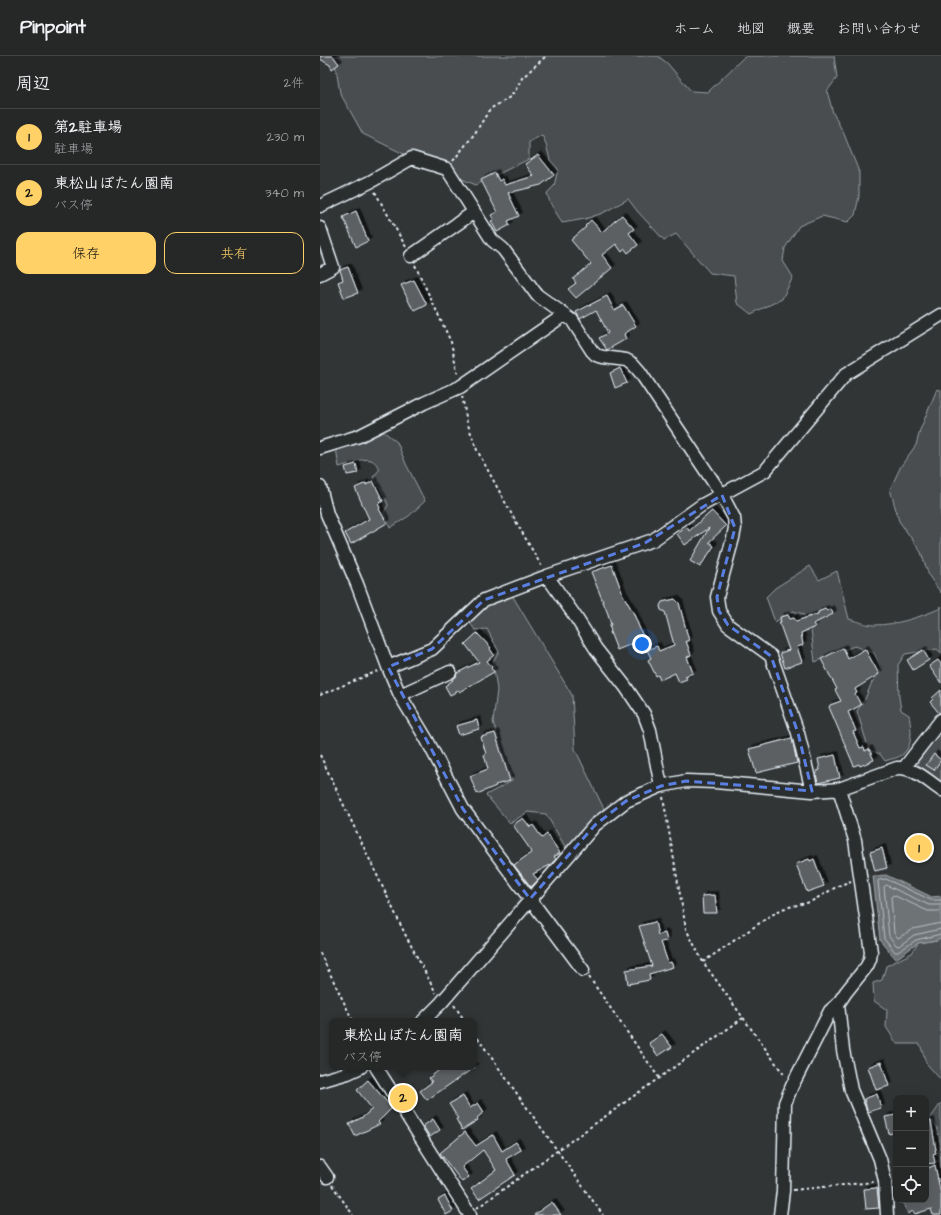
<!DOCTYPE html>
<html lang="ja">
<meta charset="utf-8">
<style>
body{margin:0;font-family:"Architects Daughter","Klee One",sans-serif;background:#323434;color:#f1f3f6}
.controls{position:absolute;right:12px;bottom:12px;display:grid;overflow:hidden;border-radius:8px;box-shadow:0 4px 16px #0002}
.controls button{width:36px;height:36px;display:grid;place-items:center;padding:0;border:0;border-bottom:1px solid #424445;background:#262828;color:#f1f3f6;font:20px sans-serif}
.you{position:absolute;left:322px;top:588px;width:14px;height:14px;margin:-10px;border:3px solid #fff;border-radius:50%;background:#1a73e8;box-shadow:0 0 0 6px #1a73e833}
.badge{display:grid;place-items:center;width:26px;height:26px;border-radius:50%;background:#ffd166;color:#111;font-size:13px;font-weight:700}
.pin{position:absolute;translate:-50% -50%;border:2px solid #fff;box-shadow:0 1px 4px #0006}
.popup{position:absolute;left:9px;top:962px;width:148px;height:52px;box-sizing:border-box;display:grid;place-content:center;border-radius:8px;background:#262828;filter:drop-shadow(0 1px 3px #0005);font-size:13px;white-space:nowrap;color:#a4a6a8}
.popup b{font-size:15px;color:#f1f3f6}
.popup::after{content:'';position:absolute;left:50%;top:100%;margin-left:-8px;border:8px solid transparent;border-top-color:#262828}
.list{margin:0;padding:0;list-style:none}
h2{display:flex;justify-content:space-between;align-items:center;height:52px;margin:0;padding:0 16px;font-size:17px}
h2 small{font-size:13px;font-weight:400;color:#a4a6a8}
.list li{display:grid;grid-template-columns:26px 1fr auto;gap:12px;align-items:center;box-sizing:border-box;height:56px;padding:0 16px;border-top:1px solid #424445}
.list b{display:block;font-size:15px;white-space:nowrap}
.list p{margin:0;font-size:13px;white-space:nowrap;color:#a4a6a8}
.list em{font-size:13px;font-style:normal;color:#a4a6a8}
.actions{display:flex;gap:8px;padding:12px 16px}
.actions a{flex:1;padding:9px 0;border:1px solid #ffd166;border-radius:12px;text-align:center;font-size:14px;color:#ffd166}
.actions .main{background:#ffd166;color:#111}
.icon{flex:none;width:22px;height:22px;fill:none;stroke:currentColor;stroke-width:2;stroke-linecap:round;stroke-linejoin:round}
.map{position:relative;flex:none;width:621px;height:1159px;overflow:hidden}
header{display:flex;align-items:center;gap:24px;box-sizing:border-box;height:56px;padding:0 20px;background:#262828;border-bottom:1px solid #424445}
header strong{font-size:19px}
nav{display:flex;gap:22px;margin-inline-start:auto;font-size:14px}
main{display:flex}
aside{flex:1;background:#262828}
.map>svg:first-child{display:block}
</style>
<header>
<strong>Pinpoint</strong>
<nav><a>ホーム</a><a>地図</a><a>概要</a><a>お問い合わせ</a></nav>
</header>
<main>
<aside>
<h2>周辺<small>2件</small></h2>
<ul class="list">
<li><span class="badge">1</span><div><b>第2駐車場</b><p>駐車場</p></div><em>230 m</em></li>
<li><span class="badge">2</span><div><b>東松山ぼたん園南</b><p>バス停</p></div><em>340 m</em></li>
</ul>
<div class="actions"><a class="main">保存</a><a>共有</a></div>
</aside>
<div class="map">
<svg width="621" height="1159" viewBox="0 0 621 1159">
<defs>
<filter id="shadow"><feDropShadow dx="3.5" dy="-3.5" stdDeviation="0" flood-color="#0009"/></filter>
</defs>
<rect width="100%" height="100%" fill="#323536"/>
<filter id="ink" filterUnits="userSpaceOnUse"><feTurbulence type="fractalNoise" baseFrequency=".025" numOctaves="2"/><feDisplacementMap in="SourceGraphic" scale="8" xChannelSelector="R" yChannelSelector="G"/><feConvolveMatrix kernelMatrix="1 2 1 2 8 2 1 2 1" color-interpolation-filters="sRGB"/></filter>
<g filter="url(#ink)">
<path fill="#494d4f" stroke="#989fa4" d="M 14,0 L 338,0 L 347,7 L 371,35 L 388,36 L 423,2 L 428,0 L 514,0 L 517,22 L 507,35 L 513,57 L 524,78 L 539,116 L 539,140 L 535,159 L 528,166 L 502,160 L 479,170 L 465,192 L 463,205 L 473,221 L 462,243 L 431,258 L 417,247 L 414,220 L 390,217 L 356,178 L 344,184 L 318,156 L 308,143 L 283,157 L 265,163 L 242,167 C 236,155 230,150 227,137 L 234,130 L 238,113 L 230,104 L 226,88 L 222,79 L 209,86 L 209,103 L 156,129 L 92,102 L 43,78 L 20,37 Z
M 617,333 L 621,334 L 621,537 L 609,520 L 601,496 L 579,465 L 570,433 L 581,410 L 596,389 L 600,374 Z
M 64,376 L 77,386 L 86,408 L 105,445 L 89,460 L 70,472 L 64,456 L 68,449 L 61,433 L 53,421 L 60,413 C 58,410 54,405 51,404 C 42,401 28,409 19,411 L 16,392 Z
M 490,510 L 499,524 L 517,515 L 529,563 C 537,565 546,569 554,569 C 577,569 600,561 621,552 L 621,550 L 621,597 L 617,593 L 585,598 L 578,609 L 579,641 L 581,654 L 589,659 C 591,672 594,688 583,698 C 579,702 570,703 565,705 L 560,698 L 549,694 L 537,655 L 545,643 L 552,626 L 558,619 L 561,613 L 554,597 L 534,590 L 495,606 L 491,573 L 483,558 L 473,555 L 455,566 L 446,541 L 455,532 Z
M 192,539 L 252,639 L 255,693 L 284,753 L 246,792 L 226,758 L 208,756 L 190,767 L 166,739 L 192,725 L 173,666 L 177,634 L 173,605 L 179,596 L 167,573 L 155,574 L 149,565 L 162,551 Z
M 621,671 L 621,725 L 597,708 L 596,704 Z
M 621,881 L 621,1024 L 606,1007 L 600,988 L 577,988 L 566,971 L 567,954 L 554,945 L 553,927 L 562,924 L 566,910 L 592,897 L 598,887 L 617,884 Z
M 621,1047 L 621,1118 L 620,1087 L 617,1071 L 610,1063 Z"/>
<path fill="#6e7376" stroke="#9fa5aa" d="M 566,819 L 612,841 L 621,840 L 621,881 L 617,884 L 598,887 L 576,903 L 560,884 L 553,820 Z"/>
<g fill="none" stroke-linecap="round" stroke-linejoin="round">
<path stroke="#b7bfc4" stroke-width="1" d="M 621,844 L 611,844 L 566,823 L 559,824 L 558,825 L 564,882 L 575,896 L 578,896 L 596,884 L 621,878
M 621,849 L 609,849 L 566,829 L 564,831 L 569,880 L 576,889 L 579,890 L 594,879 L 621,873
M 621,855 L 608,855 L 573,839 L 571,841 L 574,877 L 578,882 L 593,873 L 621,867"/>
</g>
<path fill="#5c6063" stroke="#e8f1f8" filter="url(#shadow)" d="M 0,0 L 13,0 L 19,8 L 12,13 L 10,9 L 0,3 Z
M 218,99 L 234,119 L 221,129 L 188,137 L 199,160 L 188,165 L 190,169 L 177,176 L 171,165 L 174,164 L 171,159 L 177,156 L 161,124 L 175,117 L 179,125 L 182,123 L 185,129 L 214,120 L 205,108 Z
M 36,155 L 48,185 L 36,191 L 23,161 Z
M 302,159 L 314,173 L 309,177 L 318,189 L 308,197 L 305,193 L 302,196 L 296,188 L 282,199 L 292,212 L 256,242 L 248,233 L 256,227 L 253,223 L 271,208 L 251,184 L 266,171 L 265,170 L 271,164 L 282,176 Z
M 28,211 L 38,237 L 24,242 L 18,226 L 23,224 L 20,214 Z
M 94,224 L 107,249 L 95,255 L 92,250 L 91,250 L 81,229 Z
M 287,240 L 294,254 L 303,249 L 316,270 L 304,278 L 306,283 L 287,294 L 279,282 L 288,277 L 276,254 L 260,263 L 256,256 Z
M 300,312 L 307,327 L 295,332 L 290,317 Z
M 36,408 L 38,417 L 27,419 L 25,411 Z
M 53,425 L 63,445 L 58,448 L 60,452 L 59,453 L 67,467 L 31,488 L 25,477 L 49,463 L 35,432 L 46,427 L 46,429 Z
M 392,455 L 406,470 L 389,486 L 394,490 L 380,511 L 370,505 L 389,472 L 365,489 L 357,478 L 367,471 L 369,475 Z
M 292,509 L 303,539 L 313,556 L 324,583 L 297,594 L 290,576 L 291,575 L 289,569 L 291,569 L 288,558 L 271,516 Z
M 355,543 L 359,547 L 369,585 L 366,585 L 371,599 L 367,601 L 373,617 L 365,620 L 367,623 L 359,626 L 355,617 L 340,624 L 338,619 L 336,620 L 328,604 L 331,602 L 327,594 L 337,590 L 339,595 L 354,589 L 345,556 L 341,554 L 340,550 L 342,546 Z
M 505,553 L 507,555 L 511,553 L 513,558 L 493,568 L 495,571 L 481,577 L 483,589 L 477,591 L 482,606 L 465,612 L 460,597 L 469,594 L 459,566 L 461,566 L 460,561 L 468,559 L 470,563 L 474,562 L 476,565 L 498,558 L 498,556 Z
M 157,577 L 171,592 L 170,593 L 174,599 L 167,605 L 172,611 L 171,612 L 174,616 L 139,636 L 138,635 L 130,639 L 125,630 L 133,624 L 132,623 L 136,621 L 137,617 L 159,606 L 145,588 Z
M 523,592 L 528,603 L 545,593 L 559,618 L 535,633 L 537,637 L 535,638 L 541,649 L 528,656 L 536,675 L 533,676 L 540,692 L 544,691 L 545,695 L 549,693 L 554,704 L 540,710 L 539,708 L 534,710 L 509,651 L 510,649 L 521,645 L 515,634 L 517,633 L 501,603 Z
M 603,594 L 609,604 L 593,614 L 587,604 Z
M 618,604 L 621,608 L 621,627 L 609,610 Z
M 621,634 L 621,657 L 619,657 L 610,646 L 613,643 L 612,642 Z
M 157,664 L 159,673 L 139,679 L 136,670 Z
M 175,677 L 190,725 L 175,729 L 176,730 L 157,738 L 150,720 L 168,713 L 164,699 L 166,698 L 161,681 Z
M 472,682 L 477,707 L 436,717 L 429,693 Z
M 614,698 L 621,704 L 614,714 L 606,709 Z
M 515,699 L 520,722 L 498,727 L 496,718 L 497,718 L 497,715 L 500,714 L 498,703 Z
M 203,762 L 210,771 L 213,769 L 222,782 L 227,778 L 240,797 L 234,801 L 236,803 L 230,809 L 213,818 L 218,824 L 211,831 L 194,809 L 212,796 L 193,769 Z
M 562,792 L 567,812 L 555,815 L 550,796 Z
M 489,803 L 490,805 L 494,803 L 504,830 L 487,836 L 476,808 Z
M 395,839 L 397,857 L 383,857 L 382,840 Z
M 335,866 L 338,879 L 345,877 L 347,885 L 341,886 L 348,907 L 351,906 L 353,911 L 329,918 L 330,924 L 308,928 L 306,914 L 332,910 L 319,870 Z
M 342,978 L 352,991 L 338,1000 L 329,987 Z
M 561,1006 L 569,1030 L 556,1034 L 548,1011 Z
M 123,1011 L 155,1011 L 107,1044 L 100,1035 L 112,1026 L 109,1022 Z
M 48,1024 L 72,1052 L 58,1066 L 60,1068 L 35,1080 L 29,1068 L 43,1061 L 52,1053 L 37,1034 Z
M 557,1038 L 561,1052 L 548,1056 L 544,1043 Z
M 143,1040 L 150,1052 L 158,1047 L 164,1056 L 157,1062 L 158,1064 L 142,1074 L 136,1063 L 138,1062 L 129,1048 Z
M 576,1059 L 576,1076 L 569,1078 L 565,1061 Z
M 113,1063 L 120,1074 L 110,1081 L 103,1070 Z
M 611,1065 L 616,1094 L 615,1094 L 616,1097 L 613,1098 L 615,1107 L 606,1108 L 606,1066 Z
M 145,1076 L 156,1090 L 173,1079 L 182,1095 L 196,1086 L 201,1094 L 186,1103 L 195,1119 L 159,1143 L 151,1133 L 176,1114 L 163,1094 L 142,1111 L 149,1121 L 142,1126 L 120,1097 Z
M 615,1109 L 621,1139 L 621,1159 L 613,1159 L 611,1153 L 595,1158 L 593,1155 L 588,1158 L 582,1144 L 606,1144 L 606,1113 Z
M 557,1132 L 559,1152 L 546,1153 L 544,1133 Z
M 125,1140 L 133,1155 L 126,1159 L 118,1144 Z
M 232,1146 L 241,1159 L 214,1159 Z"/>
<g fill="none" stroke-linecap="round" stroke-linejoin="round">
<g stroke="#e8f1f8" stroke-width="15">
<path id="minor" d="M 0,150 L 50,126 L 92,102 L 127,113 L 172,184 L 183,193 L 217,239 L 252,264 L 272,295 L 276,299 L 283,301 L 306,304 L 313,308 L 320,316 L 402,439 L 414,462 L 415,472 L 413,482 L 397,541 L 399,555 L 408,569 L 451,600 L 478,677 L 492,735
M 0,172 L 13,211 L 0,218
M 91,200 L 154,156
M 0,392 L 39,380 L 104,347 L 140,331 L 244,259
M 0,431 L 7,458 L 37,528 L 68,611 L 80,639 L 107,684 L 143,753 L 263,914
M 227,520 L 255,560 L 276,593 L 305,630 L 324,658 L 330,674 L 341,730
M 68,611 L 112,593 L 164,544 L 227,520 L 333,484 L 382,449 L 445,415 L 526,318 L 621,259
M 80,639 L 130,616
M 584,712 L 621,664
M 518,948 L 523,994 L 531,1034 L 560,1103 L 565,1125 L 567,1159
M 103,965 L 121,947 L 275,769 L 306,745 L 341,730 L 366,725 L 395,726 L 492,735 L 508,734 L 519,733 L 577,712 C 594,711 608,725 621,734
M 56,1011 L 150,1159
M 0,1025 L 28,1017 L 41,1011
M 0,1111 L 7,1121
M 460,1159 L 463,1135 L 465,1047 L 472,1030 L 510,955 L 518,948 L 526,936 L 547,910 L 550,903 L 551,896 L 535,784 L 519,733"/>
</g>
<path stroke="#e8f1f8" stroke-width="2" stroke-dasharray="3 3" stroke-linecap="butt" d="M 133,105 L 155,77 L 170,53 L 190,41 L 195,35 L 202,22 L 226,0
M 55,136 L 86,191
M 95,209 L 131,286 L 138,320
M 142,340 L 147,366 L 157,394 L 191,457 L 222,511
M 0,639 L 58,615
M 0,699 L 85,878 L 116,937
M 343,741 L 366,873 L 383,906 L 465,1020
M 0,897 L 33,965
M 383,906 L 450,860 L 462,853 L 469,851 L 490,846 L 518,830 L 531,825
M 269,921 L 339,1022
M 134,949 L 145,965
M 154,977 L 283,1159
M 12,1129 L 33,1159
M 473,1134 L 554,1126
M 157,1152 L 423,962"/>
<use href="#minor" stroke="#2a2d2e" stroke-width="12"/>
</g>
</g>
<path fill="none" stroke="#5a7fe2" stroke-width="3" stroke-dasharray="8 5" stroke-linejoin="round" d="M 402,439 L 415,472 L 397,541 L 399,555 L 408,569 L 451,600 L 478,677 L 492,735 L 366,725 L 341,730 L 306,745 L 275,769 L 210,843 L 143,753 L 68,611 L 112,593 L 164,544 L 325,487 Z"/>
</svg>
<div class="controls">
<button>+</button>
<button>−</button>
<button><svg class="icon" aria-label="locate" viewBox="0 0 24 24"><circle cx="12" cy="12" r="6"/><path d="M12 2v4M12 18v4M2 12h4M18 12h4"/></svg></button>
</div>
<div class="you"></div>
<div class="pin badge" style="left:599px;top:792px">1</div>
<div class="pin badge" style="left:83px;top:1042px">2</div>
<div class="popup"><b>東松山ぼたん園南</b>バス停</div>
</div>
</main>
